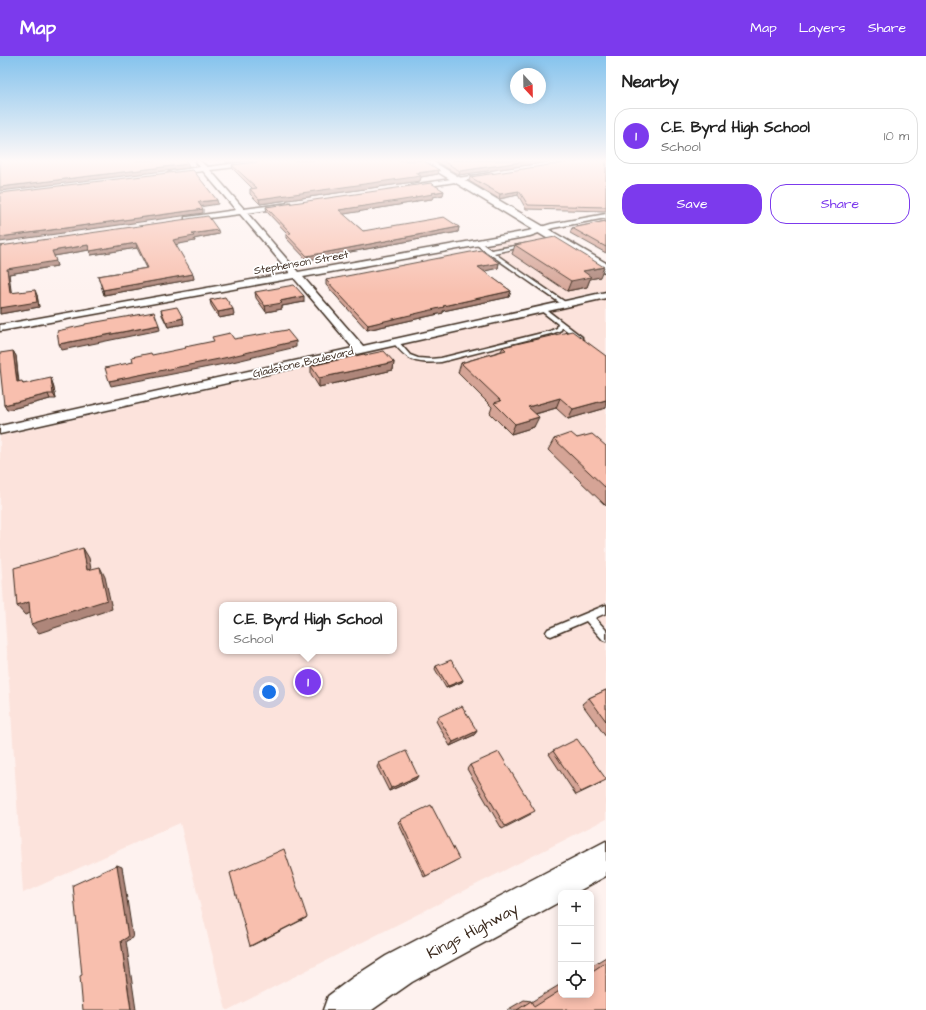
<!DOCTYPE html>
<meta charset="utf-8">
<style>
body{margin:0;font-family:"Architects Daughter",sans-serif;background:#f6f6f6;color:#222}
.controls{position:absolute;right:12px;bottom:12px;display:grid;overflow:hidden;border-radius:8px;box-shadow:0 2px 10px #0003}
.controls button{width:36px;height:36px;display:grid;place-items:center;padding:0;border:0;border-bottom:1px solid #e0e0e0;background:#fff;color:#222;font:20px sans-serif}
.compass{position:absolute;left:510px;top:12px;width:36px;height:36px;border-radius:50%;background:#fff;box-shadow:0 2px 10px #0003;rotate:158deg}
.you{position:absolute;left:269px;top:636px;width:14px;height:14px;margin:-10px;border:3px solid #fff;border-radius:50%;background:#1a73e8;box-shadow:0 0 0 6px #1a73e833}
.badge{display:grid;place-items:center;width:26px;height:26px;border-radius:50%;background:#7c3aed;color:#fff;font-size:13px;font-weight:700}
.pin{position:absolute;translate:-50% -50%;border:2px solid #fff;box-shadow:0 1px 4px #0006}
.popup{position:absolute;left:219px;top:546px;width:178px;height:52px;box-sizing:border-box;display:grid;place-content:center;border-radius:8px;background:#fff;filter:drop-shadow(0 1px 3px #0005);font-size:13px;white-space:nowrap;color:#767676}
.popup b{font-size:15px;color:#222}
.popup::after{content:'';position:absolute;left:50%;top:100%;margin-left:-8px;border:8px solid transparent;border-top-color:#fff}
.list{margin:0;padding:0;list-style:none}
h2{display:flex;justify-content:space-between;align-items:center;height:52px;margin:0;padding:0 16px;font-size:17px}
h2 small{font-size:13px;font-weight:400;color:#767676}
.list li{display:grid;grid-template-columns:26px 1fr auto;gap:12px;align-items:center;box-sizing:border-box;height:56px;margin:0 8px 8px;padding:0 8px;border:1px solid #e0e0e0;border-radius:16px}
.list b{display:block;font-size:15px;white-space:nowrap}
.list p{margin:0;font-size:13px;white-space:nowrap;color:#767676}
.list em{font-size:13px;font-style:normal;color:#767676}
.actions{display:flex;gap:8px;padding:12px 16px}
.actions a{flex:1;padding:9px 0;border:1px solid #7c3aed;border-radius:16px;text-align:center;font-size:14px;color:#7c3aed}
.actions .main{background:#7c3aed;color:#fff}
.icon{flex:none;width:22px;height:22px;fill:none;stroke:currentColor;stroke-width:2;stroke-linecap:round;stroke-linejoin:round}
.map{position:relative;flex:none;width:606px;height:954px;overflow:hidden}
header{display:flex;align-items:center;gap:24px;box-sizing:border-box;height:56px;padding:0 20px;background:#7c3aed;color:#fff}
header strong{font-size:19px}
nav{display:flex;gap:22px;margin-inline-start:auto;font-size:14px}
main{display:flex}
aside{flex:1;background:#fff}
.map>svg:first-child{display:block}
</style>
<header>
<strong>Map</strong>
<nav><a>Map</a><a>Layers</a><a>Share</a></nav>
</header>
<main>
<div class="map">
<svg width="606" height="954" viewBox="0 0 606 954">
<rect width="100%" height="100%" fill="#fef2ef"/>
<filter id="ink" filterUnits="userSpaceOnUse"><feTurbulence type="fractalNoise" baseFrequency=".025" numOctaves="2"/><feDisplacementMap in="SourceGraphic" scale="8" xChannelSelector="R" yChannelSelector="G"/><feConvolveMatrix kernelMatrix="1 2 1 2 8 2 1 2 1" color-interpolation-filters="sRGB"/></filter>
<g filter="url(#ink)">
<path fill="#fce3dc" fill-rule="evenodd" d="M 538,178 L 606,219 L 606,234 L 554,245 L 476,189 Z
M 606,243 L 606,763 L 228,954 L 226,954 L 180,767 L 23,837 L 0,489 L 0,380 ZM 222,549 L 394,549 L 394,595 L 222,595 Z"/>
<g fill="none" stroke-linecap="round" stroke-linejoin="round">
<g stroke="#3b2a1e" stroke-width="3">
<path id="service" d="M 474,185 L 478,185 L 491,194 L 526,188 L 526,190 L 494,197 L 568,248 L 563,249 L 474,187 Z
M 540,252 L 544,252 L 582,281 L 582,283 L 578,283 L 562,271 L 561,274 L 554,277 L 441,306 C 415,308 408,305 392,285 L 397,284 L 410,299 L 418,302 L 430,303 L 441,302 L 550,275 L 557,272 L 558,268 L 540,254 Z
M 606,549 L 606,557 L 595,562 L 606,574 L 606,585 L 603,584 L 586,565 L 551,580 L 548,579 L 546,576 L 548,573 Z"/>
</g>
<g stroke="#3b2a1e" stroke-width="3">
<path id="minor" d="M 199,104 L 207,111 L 261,104 L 280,104 L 277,106 L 210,114 L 244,153 L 290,147 L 290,151 L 287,151 L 247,157 L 298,216 L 528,175 L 551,168 L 606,158 L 606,162 L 553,172 L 530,180 L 303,221 L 363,290 L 606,236 L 606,242 L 0,378 L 0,370 L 353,292 L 294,222 L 0,275 L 0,269 L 290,217 L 240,158 L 185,165 L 185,161 L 188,161 L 236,154 L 203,115 L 172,119 L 168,117 L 172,115 L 200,111 L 196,106 Z
M 491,117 L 493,118 L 493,120 L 411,133 L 407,131 L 411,129 Z"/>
</g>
<g stroke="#3b2a1e" stroke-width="3">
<path id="secondary" d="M 418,104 L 430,104 L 606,207 L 606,216 L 601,215 Z
M 606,785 L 606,820 L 575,837 L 561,837 L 561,845 L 412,926 L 372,954 L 323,954 L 328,940 L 352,922 L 386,900 Z"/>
</g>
<use href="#service" fill="#fff" fill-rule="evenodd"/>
<use href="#minor" fill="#fff" fill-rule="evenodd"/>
<use href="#secondary" fill="#fff" fill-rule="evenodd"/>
</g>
<path fill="#d5a496" stroke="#3b2a1e" d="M 433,104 L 563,104 L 459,119 Z
M 606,104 L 606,155 L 526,153 L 518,139 L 499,143 L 469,125 L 470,121 Z
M 232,109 L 439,114 L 438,118 L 421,121 L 420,125 L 260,148 L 250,138 L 250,133 L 253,133 L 233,113 Z
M 443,139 L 433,141 L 432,143 L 416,145 L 416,146 L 343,158 L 363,175 L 459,171 L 458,176 L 307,204 L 286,182 L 286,178 L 287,177 L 267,156 L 266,151 Z
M 606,165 L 606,197 L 570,177 L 572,172 Z
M 219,178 L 198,182 L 194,183 L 195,185 L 175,188 L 194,223 L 104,239 L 98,220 L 147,212 L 137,192 L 91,199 L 89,194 L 54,200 L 57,210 L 9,218 L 11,237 L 37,239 L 39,251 L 0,258 L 0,190 Z
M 515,189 L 600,221 L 590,223 L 587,231 L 567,235 L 512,198 Z
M 499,207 L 498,212 L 483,215 L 511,235 L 509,241 L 443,255 L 443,257 L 367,274 L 326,229 L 326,224 Z
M 255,236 L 304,246 L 282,250 L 282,253 L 266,256 L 256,242 Z
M 210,244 L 234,259 L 219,262 L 211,249 Z
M 161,254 L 184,268 L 168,271 L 162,259 Z
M 503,291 L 606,300 L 606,352 L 568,363 L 556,352 L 536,358 L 534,371 L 511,378 L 490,357 L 492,351 L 458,317 L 461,307 L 501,295 Z
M 13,295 L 16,300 L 19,326 L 24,328 L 53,328 L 56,343 L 50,343 L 7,354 L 4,349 Z
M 365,299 L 394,306 L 393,314 L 319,331 L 311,318 L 311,310 Z
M 577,382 L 606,390 L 606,450 L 548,394 L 554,383 Z
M 436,610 L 463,624 L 462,626 L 446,632 L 435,613 Z
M 606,634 L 606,681 L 582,648 L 589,642 Z
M 438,661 L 477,675 L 474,679 L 450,690 L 436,665 Z
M 553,695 L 601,727 L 576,739 L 549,698 Z
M 379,707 L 416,723 L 389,735 L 377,711 Z
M 470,709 L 531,758 L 502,773 L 467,713 Z
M 400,764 L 455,805 L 424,821 L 398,766 Z
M 606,901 L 606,954 L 507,954 L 524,944 L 531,945 L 531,946 L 561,928 L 561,939 L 591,939 L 591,910 Z"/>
<path fill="#ae867a" stroke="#3b2a1e" d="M 226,104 L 249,104 L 226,107 Z
M 534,104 L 563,104 L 459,119 L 460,115 Z
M 188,108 L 189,112 L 0,135 L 0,131 Z
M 439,114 L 438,118 L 421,121 L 420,125 L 260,148 L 259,143 Z
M 444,135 L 443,139 L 433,141 L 432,143 L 416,145 L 416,146 L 339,159 L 339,154 L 415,141 L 431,137 Z
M 519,135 L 518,139 L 499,143 L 500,138 Z
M 217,144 L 218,148 L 199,151 L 198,146 Z
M 203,153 L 203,157 L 0,186 L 0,181 Z
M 459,171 L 458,176 L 307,204 L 307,200 Z
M 218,174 L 219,178 L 198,182 L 194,183 L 195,185 L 174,189 L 173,184 L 197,177 Z
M 136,187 L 137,192 L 91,199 L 90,195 Z
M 88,189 L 89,194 L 54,200 L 57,210 L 9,218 L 12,242 L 10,237 L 7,213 L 52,195 Z
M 499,207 L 498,212 L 477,217 L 478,211 Z
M 604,211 L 600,221 L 590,223 L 587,231 L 567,235 L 571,225 L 583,215 Z
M 193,218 L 194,223 L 104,239 L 103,234 Z
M 35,234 L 37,239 L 39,251 L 0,258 L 0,252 Z
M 511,235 L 509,241 L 443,255 L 443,257 L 367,274 L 368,269 L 443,250 Z
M 304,240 L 304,246 L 282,250 L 282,253 L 266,256 L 265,250 L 280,245 Z
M 233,253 L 234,259 L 219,262 L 218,256 Z
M 183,262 L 184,268 L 168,271 L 166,266 Z
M 159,269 L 160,274 L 62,294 L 59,288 Z
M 296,285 L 296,291 L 224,308 L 111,330 L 109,325 Z
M 13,295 L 16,300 L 19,332 L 17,326 Z
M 394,306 L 393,314 L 319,331 L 319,322 Z
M 51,322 L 53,328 L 56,343 L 53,338 Z
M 48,338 L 50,343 L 7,354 L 4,349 Z
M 560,342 L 556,352 L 524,361 L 528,351 Z
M 606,344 L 606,352 L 568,363 L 573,353 Z
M 539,361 L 534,371 L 511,378 L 515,368 Z
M 83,492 L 89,502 L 93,524 L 87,514 Z
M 100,511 L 105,521 L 112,553 L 39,577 L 31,568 Z
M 29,546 L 36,555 L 25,559 L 17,550 Z
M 463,624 L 462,626 L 446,632 L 448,630 Z
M 477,675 L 474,679 L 450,690 L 453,686 Z
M 418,720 L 416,723 L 389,735 L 391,732 Z
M 117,809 L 122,811 L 133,882 L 126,885 L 136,954 L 131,954 L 121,885 Z
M 307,861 L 306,862 L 251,890 L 250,890 Z"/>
<path fill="#f8bfae" stroke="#3b2a1e" d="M 0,104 L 185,104 L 188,108 L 0,131 Z
M 271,104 L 423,104 L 439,114 L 416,117 L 421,120 L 259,143 L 250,133 L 257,132 L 232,109 Z
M 441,104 L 534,104 L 460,115 Z
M 582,104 L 606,104 L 606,151 L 528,149 L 519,135 L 500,138 L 470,121 Z
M 193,114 L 217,144 L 198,146 L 203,153 L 0,181 L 0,137 Z
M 431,127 L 444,135 L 431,137 L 433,138 L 415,141 L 416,142 L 339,154 L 363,175 L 444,161 L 459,171 L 307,200 L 286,178 L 291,177 L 266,151 Z
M 208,160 L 218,174 L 197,177 L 192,178 L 194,180 L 173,184 L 193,218 L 103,234 L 98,220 L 148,212 L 136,187 L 90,195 L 88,189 L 52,195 L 56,205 L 7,213 L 10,237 L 35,234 L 37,246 L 0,252 L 0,190 Z
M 606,165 L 606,191 L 572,172 Z
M 555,181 L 604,211 L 583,215 L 591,221 L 571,225 L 515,189 Z
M 481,194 L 499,207 L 478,211 L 511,235 L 443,250 L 444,251 L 368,269 L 326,224 Z
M 294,229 L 304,240 L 280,245 L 282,247 L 265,250 L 255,236 Z
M 225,241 L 233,253 L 218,256 L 210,244 Z
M 177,251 L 183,262 L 166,266 L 161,254 Z
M 154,256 L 159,269 L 59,288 L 57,275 L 85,269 L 85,268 Z
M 287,274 L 296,285 L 224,302 L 109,325 L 105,312 L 133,306 L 132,301 L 151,297 L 152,299 L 186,292 L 185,291 L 214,285 L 212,281 L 230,277 L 234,283 Z
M 572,275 L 606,300 L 606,344 L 573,353 L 560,342 L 528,351 L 539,361 L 515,368 L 494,347 L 501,345 L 461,307 L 506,294 L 503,291 Z
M 13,295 L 17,326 L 22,325 L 23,328 L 51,322 L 53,338 L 48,338 L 4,349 L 0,311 L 0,297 Z
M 384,295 L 394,306 L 319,322 L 311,310 L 364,298 L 365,299 Z
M 571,377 L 577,382 L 592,378 L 606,390 L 606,432 L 554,383 Z
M 83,492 L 87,514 L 100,511 L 107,544 L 31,568 L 29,546 L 17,550 L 14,512 Z
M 451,604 L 463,624 L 448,630 L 436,610 Z
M 606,634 L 606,665 L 589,642 Z
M 462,650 L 477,675 L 453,686 L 438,661 Z
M 577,683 L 606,723 L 606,724 L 581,736 L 553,695 Z
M 406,695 L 418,720 L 391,732 L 379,707 Z
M 499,696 L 535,755 L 505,770 L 470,709 Z
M 431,749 L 459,803 L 426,820 L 400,764 Z
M 284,793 L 307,861 L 250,890 L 230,817 Z
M 117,809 L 128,881 L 121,885 L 131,954 L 83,954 L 80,920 L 82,919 L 73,829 Z
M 606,906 L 606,954 L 517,954 L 531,945 L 534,951 L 561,934 L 561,939 L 591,939 L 591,916 Z"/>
</g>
<linearGradient id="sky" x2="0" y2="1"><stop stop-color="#85c3ed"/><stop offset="0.44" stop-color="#fff9f8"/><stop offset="1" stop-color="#fff9f8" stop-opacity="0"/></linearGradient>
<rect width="606" height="238" fill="url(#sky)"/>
<g text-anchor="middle" stroke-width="3.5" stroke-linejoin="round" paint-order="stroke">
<g font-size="11" fill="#3b2a1e" stroke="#fff">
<text transform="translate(301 206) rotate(-10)" y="4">Stephenson Street</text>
<text transform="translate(303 306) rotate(-13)" y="4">Gladstone Boulevard</text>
</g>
<g font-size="16" fill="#3b2a1e" stroke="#fff">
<text transform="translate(472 874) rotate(-28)" y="6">Kings Highway</text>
</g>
</g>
</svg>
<div class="controls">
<button>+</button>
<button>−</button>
<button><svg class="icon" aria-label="locate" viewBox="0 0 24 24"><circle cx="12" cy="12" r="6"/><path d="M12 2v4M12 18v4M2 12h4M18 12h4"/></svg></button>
</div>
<svg class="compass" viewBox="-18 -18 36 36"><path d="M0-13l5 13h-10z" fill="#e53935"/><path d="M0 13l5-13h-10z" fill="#767676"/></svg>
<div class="you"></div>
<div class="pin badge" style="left:308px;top:626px">1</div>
<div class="popup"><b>C.E. Byrd High School</b>School</div>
</div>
<aside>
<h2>Nearby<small></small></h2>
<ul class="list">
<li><span class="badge">1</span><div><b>C.E. Byrd High School</b><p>School</p></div><em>10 m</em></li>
</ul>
<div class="actions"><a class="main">Save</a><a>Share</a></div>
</aside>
</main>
